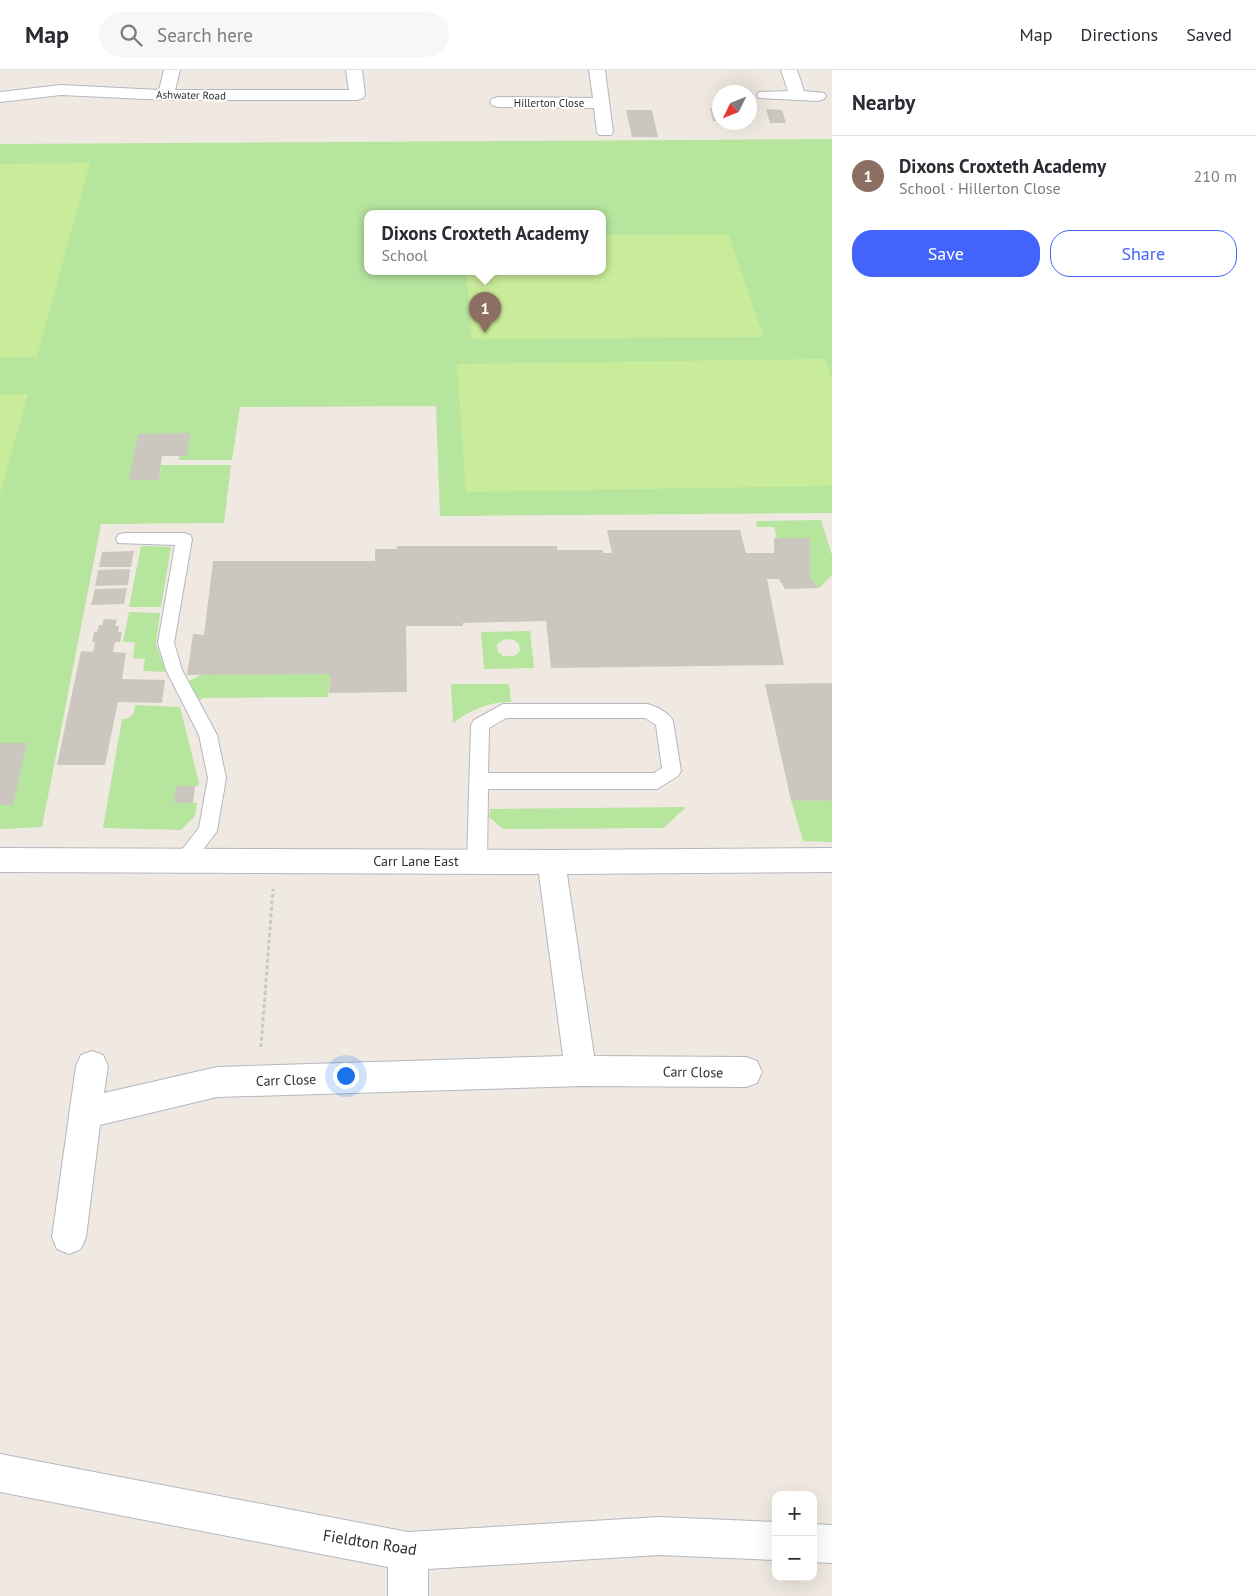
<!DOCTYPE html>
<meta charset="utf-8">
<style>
body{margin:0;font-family:"PT Sans",sans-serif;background:#f7f7f7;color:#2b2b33}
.controls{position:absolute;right:15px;bottom:15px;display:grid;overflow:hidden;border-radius:10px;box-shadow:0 5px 20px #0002}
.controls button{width:45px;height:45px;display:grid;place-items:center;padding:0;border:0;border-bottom:1px solid #e1e1e2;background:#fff;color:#2b2b33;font:25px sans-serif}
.compass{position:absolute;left:712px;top:15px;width:45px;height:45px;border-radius:50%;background:#fff;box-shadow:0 5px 20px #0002;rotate:227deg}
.you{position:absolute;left:345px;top:1005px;width:18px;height:18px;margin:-12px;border:4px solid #fff;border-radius:50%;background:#1a73e8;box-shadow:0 0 0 8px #1a73e833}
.badge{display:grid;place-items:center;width:32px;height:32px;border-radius:50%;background:#4264fb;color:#fff;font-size:16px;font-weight:700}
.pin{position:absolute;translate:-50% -41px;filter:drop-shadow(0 1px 2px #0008)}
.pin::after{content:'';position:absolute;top:26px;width:18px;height:15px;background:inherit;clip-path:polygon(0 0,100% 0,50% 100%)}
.popup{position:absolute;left:364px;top:140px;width:242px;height:65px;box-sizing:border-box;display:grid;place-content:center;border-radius:10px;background:#fff;filter:drop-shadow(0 1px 4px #0005);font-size:16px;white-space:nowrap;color:#7c7c81}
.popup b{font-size:19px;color:#2b2b33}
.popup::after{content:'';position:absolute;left:50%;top:100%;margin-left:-10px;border:10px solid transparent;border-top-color:#fff}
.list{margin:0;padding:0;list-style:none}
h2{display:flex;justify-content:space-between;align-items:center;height:65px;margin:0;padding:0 20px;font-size:21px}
h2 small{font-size:16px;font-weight:400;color:#7c7c81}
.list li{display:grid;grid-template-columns:32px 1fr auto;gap:15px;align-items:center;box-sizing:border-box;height:80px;padding:0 20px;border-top:1px solid #e1e1e2}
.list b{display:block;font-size:19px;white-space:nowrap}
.list p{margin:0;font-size:16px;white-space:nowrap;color:#7c7c81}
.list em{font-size:16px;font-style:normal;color:#7c7c81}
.actions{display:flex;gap:10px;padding:15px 20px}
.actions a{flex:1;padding:11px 0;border:1px solid #4264fb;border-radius:20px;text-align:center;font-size:18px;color:#4264fb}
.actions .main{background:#4264fb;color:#fff}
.icon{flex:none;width:28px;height:28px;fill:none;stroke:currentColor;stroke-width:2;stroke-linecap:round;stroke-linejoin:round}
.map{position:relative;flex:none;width:832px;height:1526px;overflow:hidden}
header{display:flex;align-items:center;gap:30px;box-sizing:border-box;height:70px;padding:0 25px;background:#fff;border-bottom:1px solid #e1e1e2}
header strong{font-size:24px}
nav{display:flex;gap:28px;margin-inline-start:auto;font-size:18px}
.search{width:350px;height:45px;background:#f7f7f7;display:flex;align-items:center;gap:12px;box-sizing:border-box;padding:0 18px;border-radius:28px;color:#7c7c81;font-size:19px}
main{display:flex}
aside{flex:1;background:#fff}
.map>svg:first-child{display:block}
</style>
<header>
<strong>Map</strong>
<div class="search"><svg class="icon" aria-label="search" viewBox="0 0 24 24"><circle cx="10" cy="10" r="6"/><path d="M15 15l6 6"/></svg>Search here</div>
<nav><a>Map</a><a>Directions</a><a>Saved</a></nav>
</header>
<main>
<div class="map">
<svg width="832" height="1526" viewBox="0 0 832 1526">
<rect width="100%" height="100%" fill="#efe9e1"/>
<path fill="#b6e59e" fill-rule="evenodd" d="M 832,69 L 832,443 L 440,446 L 436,336 L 240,337 L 232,390 L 178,390 L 190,363 L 129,410 L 159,410 L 161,395 L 231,395 L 224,453 L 101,454 L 42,757 L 0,759 L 0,74 ZM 368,144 L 602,144 L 602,202 L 368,202 Z
M 821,450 L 832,485 L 832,505 L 819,518 L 810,507 L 810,468 L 777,468 L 774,457 L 757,457 L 756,451 Z
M 141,476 L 171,477 L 161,537 L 129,537 Z
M 129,542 L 160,543 L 156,574 L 166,602 L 143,601 L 145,589 L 133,588 L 135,572 L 123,572 Z
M 530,561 L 534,598 L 484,599 L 481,562 ZM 505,569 L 514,570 L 519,574 L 520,581 L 515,586 L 503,586 L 498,582 L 497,574 Z
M 203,604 L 330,604 L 328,627 L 203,628 L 200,630 L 187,612 Z
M 451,614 L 509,614 L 511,632 C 488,632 471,640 453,653 Z
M 135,635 L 180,637 L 199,713 L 198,716 L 176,716 L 174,733 L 197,733 L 195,746 L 181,760 L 103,758 L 122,649 C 131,649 134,645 135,635 Z
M 791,730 L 832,731 L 832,772 L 803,771 Z
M 686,737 L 664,758 L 503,759 L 489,747 L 490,739 Z"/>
<path fill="#c9ec9a" d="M 90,93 L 37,287 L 0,288 L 0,94 Z
M 728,164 L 764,267 L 472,269 L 466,202 L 602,202 L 603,165 Z
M 825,289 L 832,308 L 832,416 L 466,422 L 457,294 Z
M 0,324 L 28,324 L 0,424 Z"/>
<path fill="#cbc7bf" d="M 710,38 L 720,38 L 720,51 L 713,51 Z
M 766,39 L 782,40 L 786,53 L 770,53 Z
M 626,40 L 652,40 L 658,67 L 632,67 Z
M 190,363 L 187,386 L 162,386 L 159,410 L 129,410 L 138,364 Z
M 607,460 L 740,460 L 746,483 L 774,483 L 774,468 L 810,468 L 810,507 L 819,518 L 785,519 L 779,509 L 767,509 L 784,595 L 551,598 L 546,551 L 463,553 L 463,556 L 406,556 L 407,622 L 329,623 L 330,604 L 187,605 L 193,564 L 204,565 L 213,491 L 375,491 L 375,479 L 397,479 L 397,476 L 557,476 L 557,480 L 603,480 L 603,483 L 612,483 Z
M 134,481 L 131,497 L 99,497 L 102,482 Z
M 130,499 L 128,515 L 95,516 L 98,500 Z
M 127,518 L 124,534 L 91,535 L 95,519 Z
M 104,549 L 117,550 L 115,556 L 119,556 L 118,562 L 122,562 L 120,572 L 115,572 L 113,582 L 126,583 L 122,609 L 165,610 L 162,633 L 118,632 L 105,695 L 57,695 L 81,581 L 93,582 L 95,572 L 92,572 L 94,562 L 97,562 L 99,555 L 102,555 Z
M 832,613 L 832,731 L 791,730 L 765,614 Z
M 0,673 L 27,673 L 13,735 L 0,735 Z
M 176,716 L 195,716 L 193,733 L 174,733 Z"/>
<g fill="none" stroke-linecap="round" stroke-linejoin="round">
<g stroke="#b4b7c1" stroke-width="2">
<path id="service" d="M 124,463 L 184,463 L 190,465 L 192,469 L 174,573 L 182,600 L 217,665 L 226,708 L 217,761 L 190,797 L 183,799 L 176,797 L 173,791 L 199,758 L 208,708 L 199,665 L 166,600 L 158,573 L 175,475 L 118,473 L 116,469 L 118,465 Z
M 503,634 L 648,634 C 657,637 668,642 673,651 L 681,701 L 678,706 L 657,719 L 488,719 L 487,792 L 484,798 L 477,800 L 470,798 L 467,792 L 471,655 L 474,650 ZM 506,648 L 645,648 L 656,655 L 662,698 L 654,703 L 488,703 L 489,658 Z"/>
</g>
<g stroke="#b4b7c1" stroke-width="2">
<path id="minor" d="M 164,0 L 180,0 L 175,20 L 349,20 L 346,0 L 362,0 L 365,25 L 363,28 L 357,30 L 166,30 L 61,25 L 0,32 L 0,22 L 61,15 L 159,20 Z
M 589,0 L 605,0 L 613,62 L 611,65 L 599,65 L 597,62 L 594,38 L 498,37 L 492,35 L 490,32 L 492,29 L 498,27 L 593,28 Z
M 781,0 L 797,0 L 804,21 L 824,23 L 826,26 L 824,29 L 818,31 L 759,28 L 757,25 L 759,22 L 788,21 Z
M 0,778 L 551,780 L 832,778 L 832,802 L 567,804 L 594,986 L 746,987 L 757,991 L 762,1002 L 757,1013 L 746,1017 L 581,1016 L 217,1027 L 100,1055 L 86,1167 L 81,1179 L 69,1184 L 57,1179 L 52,1167 L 76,996 L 81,985 L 92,981 L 103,985 L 108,996 L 104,1023 L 217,997 L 563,986 L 539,804 L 0,802 Z
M 0,1384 L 408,1462 L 659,1447 L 776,1452 L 776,1490 L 659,1485 L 428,1499 L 428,1526 L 388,1526 L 388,1497 L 0,1422 Z
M 813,1454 L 832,1455 L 832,1493 L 813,1492 Z"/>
</g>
<path stroke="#c9c9c9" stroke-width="3" stroke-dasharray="4 2.5" stroke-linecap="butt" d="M 261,977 L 273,819"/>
<use href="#service" fill="#fff" fill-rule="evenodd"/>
<use href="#minor" fill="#fff" fill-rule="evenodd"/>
</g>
<g text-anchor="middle" stroke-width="4" stroke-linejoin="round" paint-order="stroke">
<g font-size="11" fill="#2e2e2e" stroke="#fff">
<text transform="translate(191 25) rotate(1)" y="4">Ashwater Road</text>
<text x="549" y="37">Hillerton Close</text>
</g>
<g font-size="14" fill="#2e2e2e" stroke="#fff">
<text x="416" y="796">Carr Lane East</text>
<text transform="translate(693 1002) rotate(1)" y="5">Carr Close</text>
<text transform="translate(286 1010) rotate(-2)" y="5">Carr Close</text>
</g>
<g font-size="16" fill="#2e2e2e" stroke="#fff">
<text transform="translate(370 1472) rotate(9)" y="6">Fieldton Road</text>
</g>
</g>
</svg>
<div class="controls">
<button>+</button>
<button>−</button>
</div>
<svg class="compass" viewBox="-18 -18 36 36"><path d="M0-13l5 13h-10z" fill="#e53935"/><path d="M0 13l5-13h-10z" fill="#7c7c81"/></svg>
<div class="you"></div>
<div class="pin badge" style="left:485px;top:263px;background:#8d6e63">1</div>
<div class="popup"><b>Dixons Croxteth Academy</b>School</div>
</div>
<aside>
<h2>Nearby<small></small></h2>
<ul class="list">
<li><span class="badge" style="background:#8d6e63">1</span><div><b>Dixons Croxteth Academy</b><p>School · Hillerton Close</p></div><em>210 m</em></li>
</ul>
<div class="actions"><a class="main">Save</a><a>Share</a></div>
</aside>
</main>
